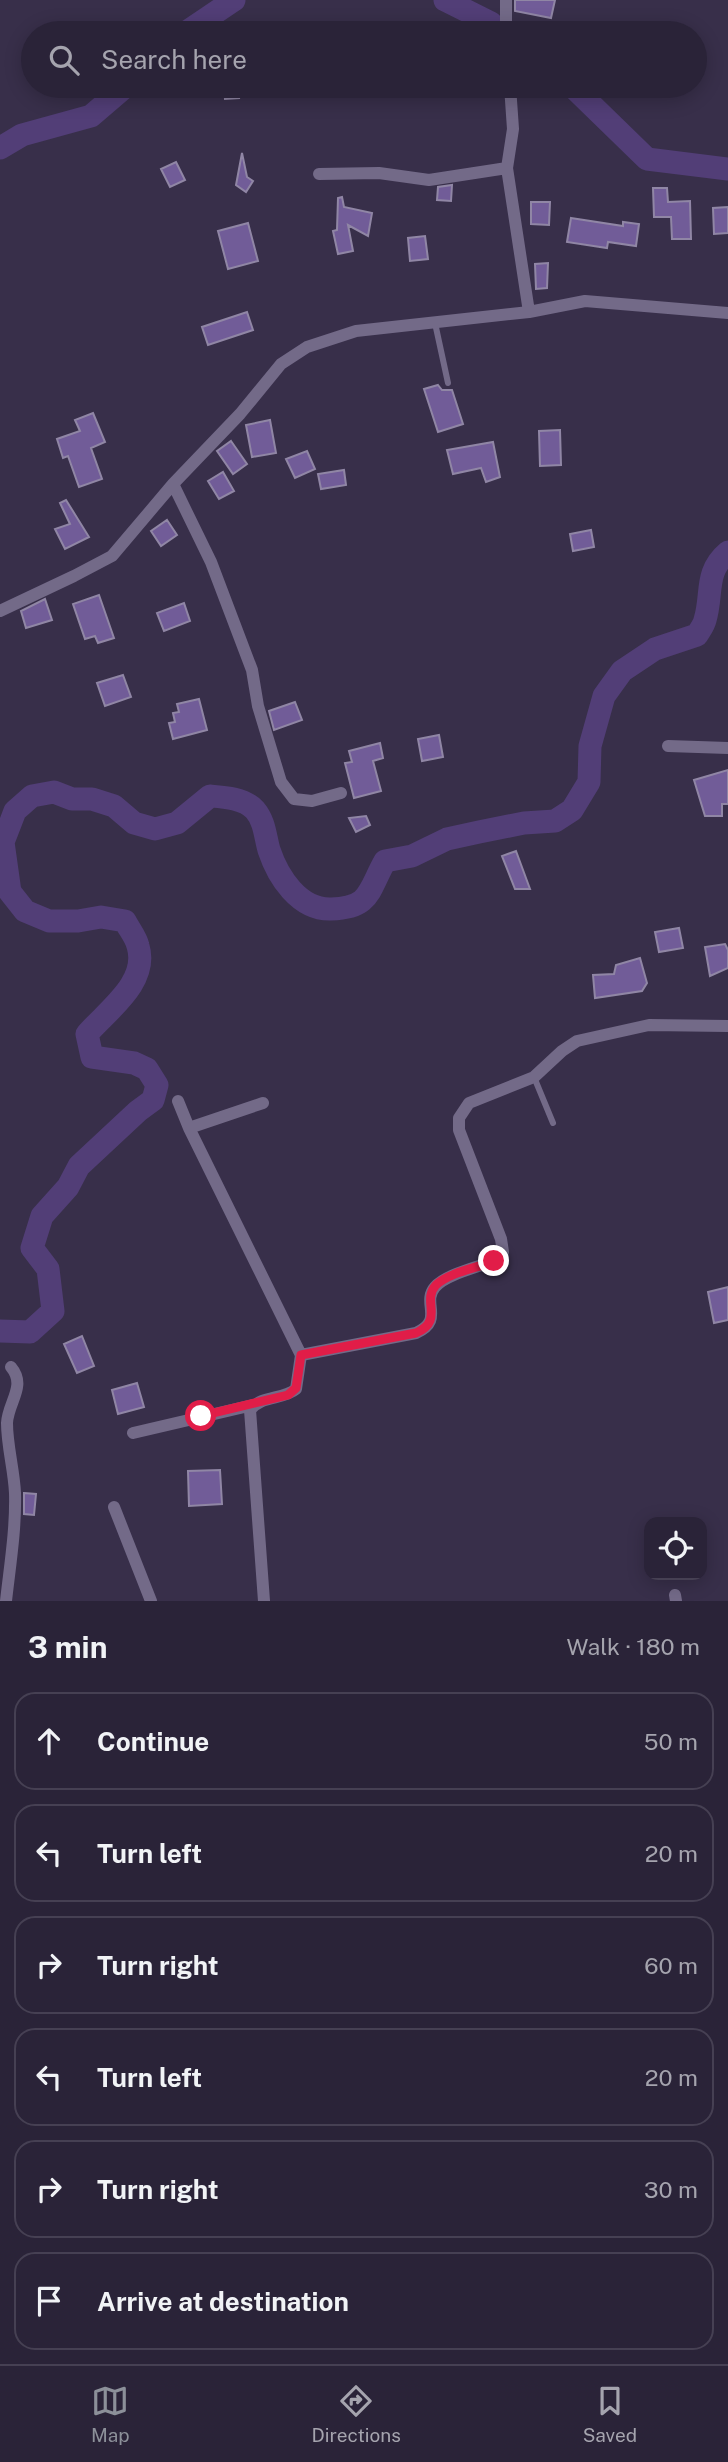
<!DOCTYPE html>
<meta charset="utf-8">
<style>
body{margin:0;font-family:"Public Sans",sans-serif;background:#362f43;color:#f1f3f6}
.controls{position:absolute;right:21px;bottom:21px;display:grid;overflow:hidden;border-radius:14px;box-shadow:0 4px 18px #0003}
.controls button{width:63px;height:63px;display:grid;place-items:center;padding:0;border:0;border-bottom:2px solid #464053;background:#2a2338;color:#f1f3f6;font:35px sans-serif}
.stop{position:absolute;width:21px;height:21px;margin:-16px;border:5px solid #e11d48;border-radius:50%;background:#fff}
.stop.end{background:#e11d48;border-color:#fff;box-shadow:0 2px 7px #0008}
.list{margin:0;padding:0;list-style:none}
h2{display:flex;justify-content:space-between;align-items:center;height:91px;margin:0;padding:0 28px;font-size:30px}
h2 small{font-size:23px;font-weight:400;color:#a5a4ae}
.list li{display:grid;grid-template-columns:46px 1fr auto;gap:21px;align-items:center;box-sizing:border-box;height:98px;margin:0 14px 14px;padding:0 14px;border:2px solid #464053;border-radius:21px}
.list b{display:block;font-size:26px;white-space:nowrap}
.list em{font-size:23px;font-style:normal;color:#a5a4ae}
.icon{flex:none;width:38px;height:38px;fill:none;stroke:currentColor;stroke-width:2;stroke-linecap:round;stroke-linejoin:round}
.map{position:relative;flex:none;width:728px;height:1601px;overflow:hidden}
.search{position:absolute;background:#2a2338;box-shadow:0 4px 18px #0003;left:21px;right:21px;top:21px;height:77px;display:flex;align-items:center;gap:18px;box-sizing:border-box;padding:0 24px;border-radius:38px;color:#a5a4ae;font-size:26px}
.sheet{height:763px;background:#2a2338}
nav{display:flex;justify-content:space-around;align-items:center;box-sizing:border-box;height:98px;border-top:2px solid #464053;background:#2a2338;font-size:19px;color:#a5a4ae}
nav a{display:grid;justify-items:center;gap:4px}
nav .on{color:#8c9099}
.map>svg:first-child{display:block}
</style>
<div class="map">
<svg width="728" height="1601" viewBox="0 0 728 1601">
<rect width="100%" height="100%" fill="#382f4a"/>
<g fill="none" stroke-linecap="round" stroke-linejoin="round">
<path stroke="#523e77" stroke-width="23" d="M 445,0 L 491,23
M 185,33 L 234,0
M 572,86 L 647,159 L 728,169
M 0,148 L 22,135 L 91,116 L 126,86
M 0,1331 L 30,1332 L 53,1311 L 48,1269 L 32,1248 L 42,1216 L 68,1187 L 79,1166 L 138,1111 L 153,1100 L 157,1085 L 147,1069 L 134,1063 L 92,1057 L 87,1034 C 108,1010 149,982 138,946 C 136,937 129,929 125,921 L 101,917 L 78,921 L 49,921 L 25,911 L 10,892 L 3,842 L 15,811 L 32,796 L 54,792 L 72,799 L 92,799 L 114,806 L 134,823 L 155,829 L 177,823 L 210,796 C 224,797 244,798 255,810 C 265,822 265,836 269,850 C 278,877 299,910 331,909 C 371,908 368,891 385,861 L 412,856 L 447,839 L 479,832 L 524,823 L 555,821 L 572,810 L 589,782 L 590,746 L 604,696 L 622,671 L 655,649 L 697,635 C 700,630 704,625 705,620 C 713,594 704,572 728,552"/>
</g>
<path fill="#715c98" stroke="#9086a5" stroke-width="2" d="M 515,0 L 555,0 L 551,18 L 515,11 Z
M 224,86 L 237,86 L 239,98 L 225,99 Z
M 242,153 L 247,177 L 253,181 L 246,192 L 236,185 Z
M 176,162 L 185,180 L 170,187 L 161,169 Z
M 452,185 L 451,201 L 437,200 L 438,187 Z
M 653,188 L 667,188 L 668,202 L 690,201 L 691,239 L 672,239 L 671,217 L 654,217 Z
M 342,197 L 344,207 L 372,213 L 368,236 L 348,225 L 353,251 L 338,254 L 333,231 L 337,230 L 338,198 Z
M 531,202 L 550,202 L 549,225 L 531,224 Z
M 728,207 L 728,233 L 714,234 L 713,208 Z
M 571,218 L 623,226 L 623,222 L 639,224 L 636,246 L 608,242 L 607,248 L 567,242 Z
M 248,223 L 258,261 L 228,269 L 218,231 Z
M 425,236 L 428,259 L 410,261 L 408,238 Z
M 548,263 L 547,288 L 536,289 L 535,264 Z
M 247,312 L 253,330 L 208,345 L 202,327 Z
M 438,385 L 442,390 L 452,390 L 463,424 L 438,432 L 424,389 Z
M 93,413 L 105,442 L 91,448 L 102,479 L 79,487 L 68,456 L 63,458 L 57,439 L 80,431 L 75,420 Z
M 270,420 L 276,453 L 252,457 L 246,425 Z
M 560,430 L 561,465 L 540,466 L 539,431 Z
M 231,441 L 247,464 L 233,474 L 217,451 Z
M 493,442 L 500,477 L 486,482 L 481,468 L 453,474 L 447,450 Z
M 307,451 L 315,469 L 295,478 L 286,459 Z
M 344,470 L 346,485 L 321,489 L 318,474 Z
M 223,472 L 234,491 L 219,499 L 208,481 Z
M 66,500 L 89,537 L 65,549 L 55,529 L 70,524 L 60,503 Z
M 167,520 L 177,535 L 161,546 L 151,531 Z
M 591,530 L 594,547 L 573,551 L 570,534 Z
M 99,595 L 114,638 L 98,643 L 95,636 L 85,639 L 73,604 Z
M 45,599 L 52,620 L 26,628 L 21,611 Z
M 184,603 L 190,621 L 164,631 L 157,613 Z
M 123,675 L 131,697 L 105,706 L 97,683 Z
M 199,699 L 207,730 L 173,739 L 169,723 L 175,722 L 173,713 L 179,712 L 177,704 Z
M 295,702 L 302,720 L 274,730 L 269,711 Z
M 439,735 L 443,757 L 422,761 L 418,739 Z
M 380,743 L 383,758 L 373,761 L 381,791 L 354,798 L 345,763 L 352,762 L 349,751 Z
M 728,770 L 728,804 L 722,804 L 722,816 L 705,816 L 694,780 Z
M 366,816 L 370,825 L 356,832 L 349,818 Z
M 516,851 L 530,889 L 515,889 L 502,856 Z
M 679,928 L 683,948 L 659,952 L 655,932 Z
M 725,944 L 728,950 L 728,968 L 710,976 L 705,947 Z
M 640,958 L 647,983 L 642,991 L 595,998 L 593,975 L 614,974 L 616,965 Z
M 728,1287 L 728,1320 L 714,1323 L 708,1292 Z
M 82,1336 L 94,1366 L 77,1373 L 64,1344 Z
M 137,1383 L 144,1407 L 118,1414 L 112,1390 Z
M 220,1470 L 222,1504 L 189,1506 L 188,1471 Z
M 24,1493 L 36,1494 L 34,1515 L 24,1514 Z"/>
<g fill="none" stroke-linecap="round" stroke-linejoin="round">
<path stroke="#736a88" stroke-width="6" d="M 435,323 L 448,383
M 534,1077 L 553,1123"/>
<path stroke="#736a88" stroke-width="12" d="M 506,0 L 506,33
M 510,86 L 513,129 L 507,168 L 529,312
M 319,174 L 379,173 L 429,180 L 507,168
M 173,484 L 211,562 L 252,670 L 258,706 L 281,782 L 294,799 L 312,801 L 341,793
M 0,611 L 74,576 L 112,556 L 173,484 L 240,414 L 281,364 L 307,347 L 356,331 L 529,312 L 585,301 L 728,313
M 668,746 L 728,748
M 178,1101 L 189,1128 L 301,1355 L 296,1389 C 283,1400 261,1395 250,1410 L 264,1601
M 189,1128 L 263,1103
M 301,1355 L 416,1333 C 445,1320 421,1303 435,1287 C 447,1273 484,1266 501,1258 L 503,1252 L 501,1239 L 459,1130 L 459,1118 L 469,1103 L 534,1077 L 562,1051 L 577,1041 L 649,1025 L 728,1026
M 133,1433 L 253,1405
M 114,1507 L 151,1601
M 675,1595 L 676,1601
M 6,1601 C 10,1565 16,1529 15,1493 C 14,1470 7,1446 7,1423 C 8,1402 27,1386 11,1367"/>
</g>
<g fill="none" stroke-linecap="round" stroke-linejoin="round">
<path stroke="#e11d48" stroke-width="9" d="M 201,1416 L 288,1395 L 296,1388 L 301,1355 L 416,1333 C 445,1320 421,1301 436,1285 C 450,1272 477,1268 494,1261"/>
</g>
</svg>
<div class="controls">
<button><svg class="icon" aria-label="locate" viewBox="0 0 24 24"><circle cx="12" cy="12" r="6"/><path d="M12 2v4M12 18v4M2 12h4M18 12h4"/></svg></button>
</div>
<div class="stop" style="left:201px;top:1416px"></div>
<div class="stop end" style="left:494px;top:1261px"></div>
<div class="search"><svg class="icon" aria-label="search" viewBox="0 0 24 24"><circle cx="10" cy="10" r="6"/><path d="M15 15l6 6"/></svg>Search here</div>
</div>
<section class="sheet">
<h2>3 min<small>Walk · 180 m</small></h2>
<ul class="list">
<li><svg class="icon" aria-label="ahead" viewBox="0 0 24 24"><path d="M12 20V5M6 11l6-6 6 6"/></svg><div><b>Continue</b></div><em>50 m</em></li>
<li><svg class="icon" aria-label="left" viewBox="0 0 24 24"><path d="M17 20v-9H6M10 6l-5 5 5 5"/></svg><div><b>Turn left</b></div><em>20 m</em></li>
<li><svg class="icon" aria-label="right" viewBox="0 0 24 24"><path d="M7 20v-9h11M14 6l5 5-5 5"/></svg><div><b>Turn right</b></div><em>60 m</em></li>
<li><svg class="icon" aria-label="left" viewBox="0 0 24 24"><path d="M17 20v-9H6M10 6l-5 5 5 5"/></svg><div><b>Turn left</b></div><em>20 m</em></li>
<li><svg class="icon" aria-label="right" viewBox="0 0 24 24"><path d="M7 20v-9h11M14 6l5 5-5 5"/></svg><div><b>Turn right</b></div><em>30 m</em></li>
<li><svg class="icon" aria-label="arrive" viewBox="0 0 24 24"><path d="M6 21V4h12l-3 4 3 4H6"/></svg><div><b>Arrive at destination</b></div></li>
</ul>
</section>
<nav>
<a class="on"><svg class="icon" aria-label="map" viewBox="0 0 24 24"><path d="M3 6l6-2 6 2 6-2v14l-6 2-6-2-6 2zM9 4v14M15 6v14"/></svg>Map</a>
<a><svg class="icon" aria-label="directions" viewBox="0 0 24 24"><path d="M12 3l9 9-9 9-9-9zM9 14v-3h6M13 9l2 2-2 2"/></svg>Directions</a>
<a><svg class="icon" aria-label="saved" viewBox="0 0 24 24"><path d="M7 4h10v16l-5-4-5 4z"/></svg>Saved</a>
</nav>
